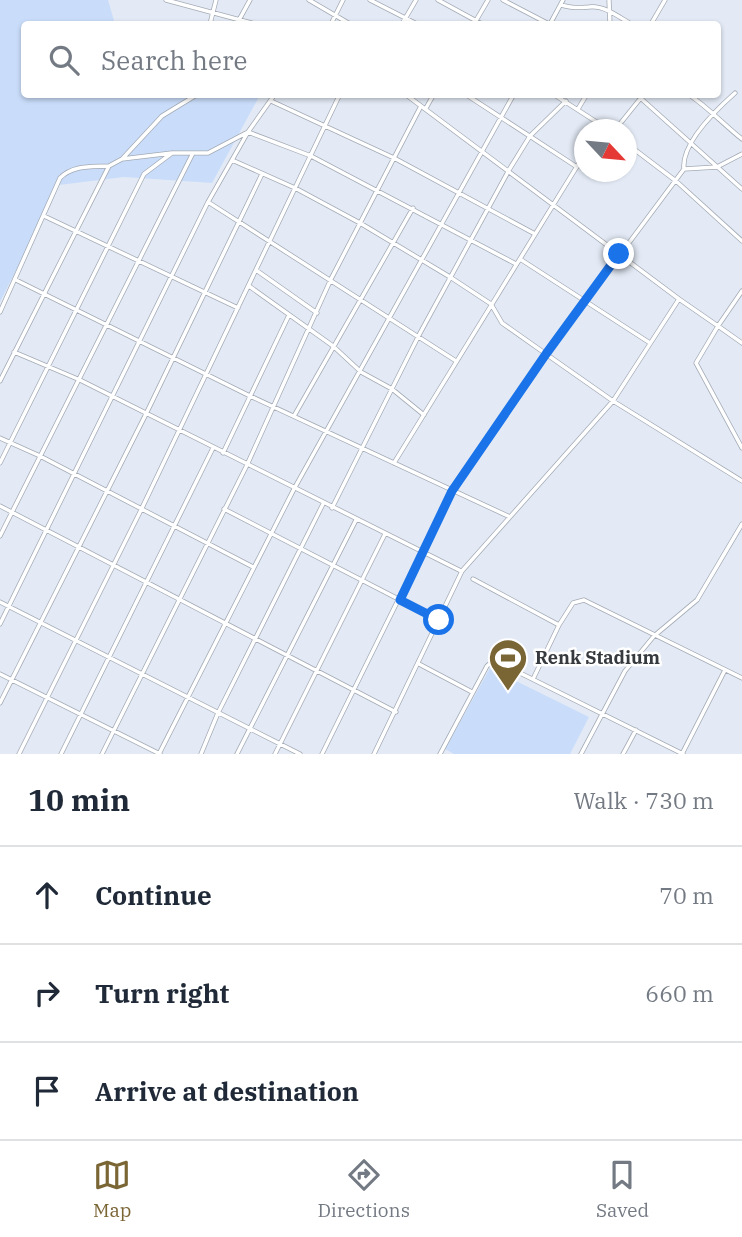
<!DOCTYPE html>
<meta charset="utf-8">
<style>
body{margin:0;font-family:"IBM Plex Serif",serif;background:#f6f6f7;color:#1f2937}
.compass{position:absolute;left:574px;top:119px;width:63px;height:63px;border-radius:50%;background:#fff;box-shadow:0 2px 5px #0004;rotate:116deg}
.stop{position:absolute;width:21px;height:21px;margin:-16px;border:5px solid #1a73e8;border-radius:50%;background:#fff}
.stop.end{background:#1a73e8;border-color:#fff;box-shadow:0 2px 7px #0008}
.list{margin:0;padding:0;list-style:none}
h2{display:flex;justify-content:space-between;align-items:center;height:91px;margin:0;padding:0 28px;font-size:30px}
h2 small{font-size:23px;font-weight:400;color:#747a83}
.list li{display:grid;grid-template-columns:46px 1fr auto;gap:21px;align-items:center;box-sizing:border-box;height:98px;padding:0 28px;border-top:2px solid #e0e1e3}
.list b{display:block;font-size:26px;white-space:nowrap}
.list em{font-size:23px;font-style:normal;color:#747a83}
.icon{flex:none;width:38px;height:38px;fill:none;stroke:currentColor;stroke-width:2;stroke-linecap:round;stroke-linejoin:round}
.map{position:relative;flex:none;width:742px;height:754px;overflow:hidden}
.search{position:absolute;background:#fff;box-shadow:0 2px 5px #0004;left:21px;right:21px;top:21px;height:77px;display:flex;align-items:center;gap:18px;box-sizing:border-box;padding:0 24px;border-radius:7px;color:#747a83;font-size:26px}
.sheet{height:385px;background:#fff}
nav{display:flex;justify-content:space-around;align-items:center;box-sizing:border-box;height:98px;border-top:2px solid #e0e1e3;background:#fff;font-size:19px;color:#747a83}
nav a{display:grid;justify-items:center;gap:4px}
nav .on{color:#7a6534}
.map>svg:first-child{display:block}
</style>
<div class="map">
<svg width="742" height="754" viewBox="0 0 742 754">
<rect width="100%" height="100%" fill="#e3eaf5"/>
<path fill="#c9ddfa" d="M 0,0 L 108,0 L 115,24 L 24,24 L 24,94 L 260,95 L 212,183 L 124,177 L 59,185 L 0,302 Z
M 490,668 L 589,717 L 570,754 L 454,754 L 445,749 Z"/>
<g fill="none" stroke-linecap="round" stroke-linejoin="round">
<g stroke="#a4abb5" stroke-width="5">
<path id="street" d="M 166,0 L 255,24
M 309,0 L 350,24
M 370,0 L 417,24
M 438,0 L 482,24
M 503,0 L 549,24
M 609,0 L 610,24
M 561,5 C 573,8 577,8 589,7 C 604,5 619,17 631,24
M 239,20 L 250,0
M 210,24 L 216,0
M 331,24 L 343,0
M 402,24 L 416,0
M 474,24 L 488,0
M 550,24 L 563,0
M 651,24 L 665,0
M 405,94 L 679,299
M 465,94 L 577,167
M 553,94 L 609,130
M 636,94 L 742,189
M 688,94 C 709,108 723,124 742,139
M 271,101 L 394,158 L 535,234
M 426,108 L 434,94
M 578,109 L 587,94
M 615,130 L 644,94
M 626,143 L 676,181 L 742,241
M 123,158 L 162,116 L 198,94
M 232,160 L 295,188 L 360,223 L 450,277 L 491,304 L 502,323 L 546,354 L 613,401 L 742,481
M 684,169 C 681,143 717,109 735,93
M 208,202 L 456,361
M 44,216 L 238,308
M 520,259 L 650,343
M 256,270 L 317,313
M 16,280 L 250,396 L 510,517
M 249,286 L 333,346 L 361,372 L 392,389 L 424,415
M 0,312 L 60,178 C 73,165 90,167 109,166
M 742,343 L 718,326 L 696,363 L 742,448
M 14,352 L 80,380 L 461,571
M 0,381 L 109,166 L 122,159 L 172,153 L 208,153 L 248,132 L 311,156 L 516,264
M 294,416 L 413,208
M 0,438 L 40,456 L 253,567
M 223,453 L 289,315
M 0,463 L 144,174 L 172,153
M 394,463 L 584,155
M 0,506 L 396,712
M 332,508 L 419,335 L 509,170 L 530,136 L 566,101
M 224,509 L 439,620
M 0,536 L 193,153
M 473,579 L 559,625 L 573,603 L 584,600 L 742,678
M 0,602 L 300,754
M 0,624 L 208,202 L 248,132 L 275,94
M 419,664 L 472,692
M 0,674 L 160,754
M 534,677 L 559,625
M 0,703 L 146,414 L 262,174
M 19,754 L 141,510 L 340,94
M 61,754 L 213,448
M 102,754 L 247,465 L 331,279 L 421,106
M 159,754 L 294,489 L 514,94
M 201,754 L 218,713 L 323,504
M 237,754 L 356,520
M 275,754 L 385,534
M 322,754 L 452,491 L 546,354 L 684,169 L 717,167 L 742,154
M 374,754 L 462,571 L 613,401 L 679,299 L 718,326 L 742,291
M 440,754 L 487,666 L 494,660 L 683,754
M 581,754 L 625,671 L 654,636 L 697,600 L 742,524
M 623,754 L 636,730
M 682,754 L 725,670"/>
</g>
<use href="#street" stroke="#fff" stroke-width="3.5"/>
</g>
<g fill="none" stroke-linecap="round" stroke-linejoin="round">
<path stroke="#1a73e8" stroke-width="9" d="M 439,620 L 400,600 L 452,491 L 546,354 L 619,254"/>
</g>
<defs>
<g id="stadium-pin" transform="scale(2.0125)"><path d="M0 17L-7.5 6A9.5 9.5 0 1 1 7.5 6Z" fill="#7a6534" stroke="#fff"/><path d="M0-5a6.5 5 0 1 0 0 10a6.5 5 0 1 0 0-10ZM-3.5-1.8h7v3.6h-7Z" fill="#fff"/></g>
</defs>
<g fill-rule="evenodd">
<use href="#stadium-pin" x="508" y="658"/>
</g>
<g text-anchor="middle" stroke-width="5" stroke-linejoin="round" paint-order="stroke">
<g font-size="18" font-weight="bold" fill="#36393d" stroke="#fff" text-anchor="start">
<text x="535" y="664">Renk Stadium</text>
</g>
</g>
</svg>
<svg class="compass" viewBox="-18 -18 36 36"><path d="M0-13l5 13h-10z" fill="#e53935"/><path d="M0 13l5-13h-10z" fill="#747a83"/></svg>
<div class="stop" style="left:439px;top:620px"></div>
<div class="stop end" style="left:619px;top:254px"></div>
<div class="search"><svg class="icon" aria-label="search" viewBox="0 0 24 24"><circle cx="10" cy="10" r="6"/><path d="M15 15l6 6"/></svg>Search here</div>
</div>
<section class="sheet">
<h2>10 min<small>Walk · 730 m</small></h2>
<ul class="list">
<li><svg class="icon" aria-label="ahead" viewBox="0 0 24 24"><path d="M12 20V5M6 11l6-6 6 6"/></svg><div><b>Continue</b></div><em>70 m</em></li>
<li><svg class="icon" aria-label="right" viewBox="0 0 24 24"><path d="M7 20v-9h11M14 6l5 5-5 5"/></svg><div><b>Turn right</b></div><em>660 m</em></li>
<li><svg class="icon" aria-label="arrive" viewBox="0 0 24 24"><path d="M6 21V4h12l-3 4 3 4H6"/></svg><div><b>Arrive at destination</b></div></li>
</ul>
</section>
<nav>
<a class="on"><svg class="icon" aria-label="map" viewBox="0 0 24 24"><path d="M3 6l6-2 6 2 6-2v14l-6 2-6-2-6 2zM9 4v14M15 6v14"/></svg>Map</a>
<a><svg class="icon" aria-label="directions" viewBox="0 0 24 24"><path d="M12 3l9 9-9 9-9-9zM9 14v-3h6M13 9l2 2-2 2"/></svg>Directions</a>
<a><svg class="icon" aria-label="saved" viewBox="0 0 24 24"><path d="M7 4h10v16l-5-4-5 4z"/></svg>Saved</a>
</nav>
